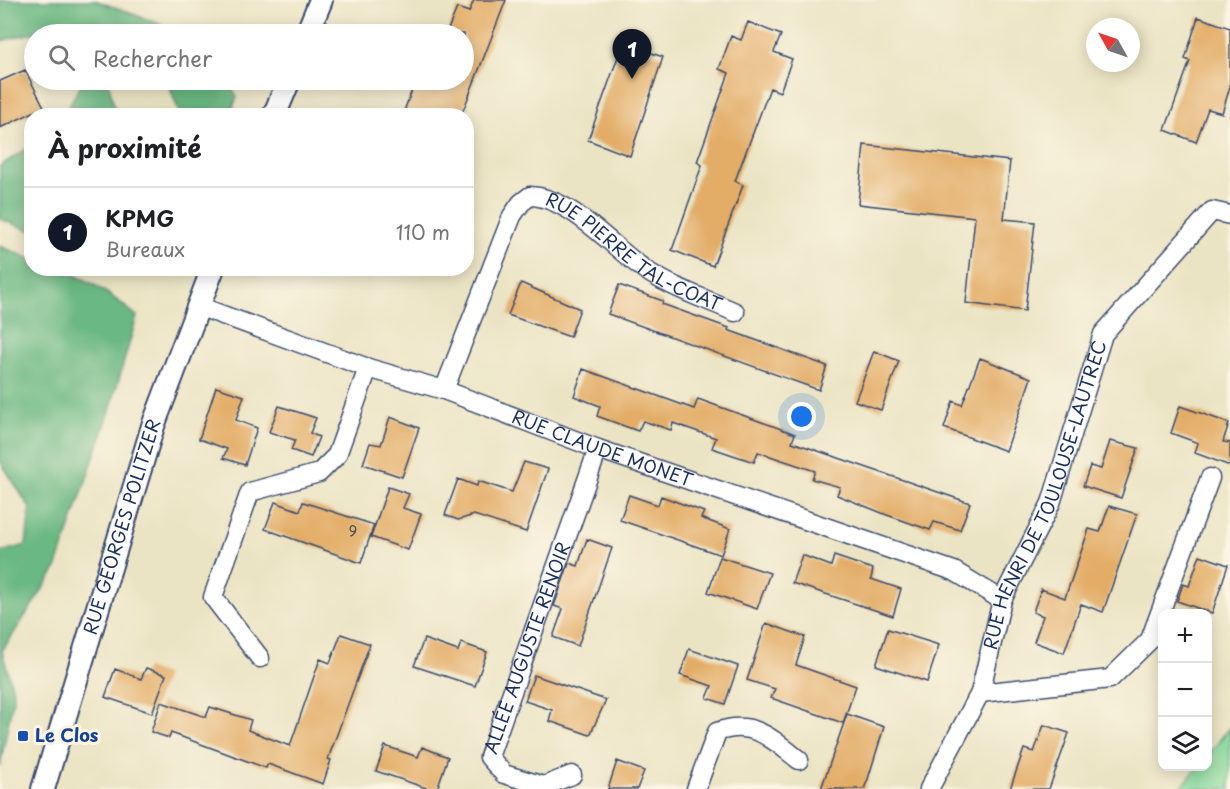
<!DOCTYPE html>
<html lang="fr">
<meta charset="utf-8">
<style>
body{margin:0;font-family:"Playpen Sans",sans-serif;background:#f2f2f2;color:#202124}
.controls{position:absolute;right:18px;bottom:18px;display:grid;overflow:hidden;border-radius:12px;box-shadow:0 3px 15px #0003}
.controls button{width:54px;height:54px;display:grid;place-items:center;padding:0;border:0;border-bottom:2px solid #e0e0e0;background:#fff;color:#202124;font:30px sans-serif}
.compass{position:absolute;left:1086px;top:18px;width:54px;height:54px;border-radius:50%;background:#fff;box-shadow:0 3px 15px #0003;rotate:310deg}
.you{position:absolute;left:802px;top:417px;width:21px;height:21px;margin:-15px;border:4px solid #fff;border-radius:50%;background:#1a73e8;box-shadow:0 0 0 9px #1a73e833}
.badge{display:grid;place-items:center;width:39px;height:39px;border-radius:50%;background:#111827;color:#fff;font-size:20px;font-weight:700}
.pin{position:absolute;translate:-50% -50px;filter:drop-shadow(0 2px 3px #0008)}
.pin::after{content:'';position:absolute;top:32px;width:21px;height:18px;background:inherit;clip-path:polygon(0 0,100% 0,50% 100%)}
.list{margin:0;padding:0;list-style:none}
h2{display:flex;justify-content:space-between;align-items:center;height:78px;margin:0;padding:0 24px;font-size:26px}
h2 small{font-size:20px;font-weight:400;color:#757577}
.list li{display:grid;grid-template-columns:39px 1fr auto;gap:18px;align-items:center;box-sizing:border-box;height:90px;padding:0 24px;border-top:2px solid #e0e0e0}
.list b{display:block;font-size:22px;white-space:nowrap}
.list p{margin:0;font-size:20px;white-space:nowrap;color:#757577}
.list em{font-size:20px;font-style:normal;color:#757577}
.icon{flex:none;width:33px;height:33px;fill:none;stroke:currentColor;stroke-width:2;stroke-linecap:round;stroke-linejoin:round}
.map{position:relative;flex:none;width:1230px;height:789px;overflow:hidden}
.search{position:absolute;background:#fff;box-shadow:0 3px 15px #0003;left:24px;top:24px;width:450px;height:66px;display:flex;align-items:center;gap:15px;box-sizing:border-box;padding:0 21px;border-radius:33px;color:#757577;font-size:22px}
.panel{position:absolute;background:#fff;box-shadow:0 3px 15px #0003;left:24px;top:108px;width:450px;height:168px;border-radius:24px}
.map>svg:first-child{display:block}
</style>
<div class="map">
<svg width="1230" height="789" viewBox="0 0 1230 789">
<rect width="100%" height="100%" fill="#fcf5e5"/>
<filter id="ink" filterUnits="userSpaceOnUse"><feTurbulence type="fractalNoise" baseFrequency=".0167" numOctaves="2"/><feDisplacementMap in="SourceGraphic" scale="12" xChannelSelector="R" yChannelSelector="G"/><feConvolveMatrix kernelMatrix="1 2 1 2 8 2 1 2 1" color-interpolation-filters="sRGB"/></filter>
<filter id="wash" filterUnits="userSpaceOnUse"><feTurbulence type="fractalNoise" baseFrequency=".008" numOctaves="4" result="noise"/><feDisplacementMap in="SourceGraphic" scale="24" xChannelSelector="R" yChannelSelector="G"/><feGaussianBlur stdDeviation="1.35" result="paint"/><feColorMatrix in="noise" values="0 0 0 0 0 0 0 0 0 0 0 0 0 0 0 0 0 1.4 0 .05"/><feComposite in="paint" operator="in"/></filter>
<g filter="url(#wash)">
<rect width="100%" height="100%" fill="#ebe4c4"/>
<path fill="#84d89a" stroke="#50847c" stroke-width="1.5" d="M 1230,727 L 1230,789 L 1180,789 L 1198,767 L 1208,766 L 1208,755 Z"/>
<path fill="#6bb882" stroke="#437470" stroke-width="1.5" d="M 0,0 L 95,0 L 187,34 L 39,34 L 36,32 L 0,41 Z
M 79,80 L 108,80 L 116,115 L 64,115 L 82,82 Z
M 167,80 L 228,80 L 237,97 L 230,115 L 180,115 Z
M 31,146 L 31,231 L 0,219 L 0,166 Z
M 0,246 L 31,259 L 32,268 C 78,268 102,288 137,316 L 110,410 L 56,569 L 2,651 L 14,694 L 0,766 L 0,552 L 26,545 L 30,508 L 0,461 Z"/>
<g id="blocks">
<path fill="#e3ad67" d="M 474,0 L 506,0 L 461,116 L 402,116 L 416,80 L 464,80 L 464,34 L 446,34 L 457,8 L 469,12 Z
M 1198,17 L 1230,28 L 1230,87 L 1222,113 L 1208,109 L 1196,142 L 1165,130 L 1190,61 L 1185,59 Z
M 748,22 L 781,35 L 774,52 L 792,59 L 780,92 L 770,88 L 735,181 L 743,185 L 713,266 L 672,250 L 702,165 L 697,162 L 729,73 L 719,69 L 731,36 L 741,40 Z
M 623,43 L 663,57 L 630,156 L 588,140 Z
M 25,70 L 44,107 L 0,128 L 0,81 Z
M 864,145 L 1010,161 L 1004,219 L 1035,222 L 1025,311 L 966,303 L 975,217 L 858,204 Z
M 521,283 L 580,309 L 570,337 L 508,315 Z
M 619,285 L 663,301 L 662,304 L 729,328 L 728,330 L 827,366 L 819,390 L 608,314 Z
M 874,351 L 899,361 L 881,410 L 855,401 Z
M 980,358 L 1031,378 L 1006,451 L 944,428 L 953,401 L 962,405 Z
M 583,369 L 694,409 L 698,399 L 795,434 L 792,442 L 970,503 L 960,530 L 934,522 L 930,530 L 887,515 L 837,495 L 840,487 L 812,479 L 815,471 L 758,452 L 754,462 L 712,448 L 716,438 L 673,423 L 671,430 L 643,421 L 638,431 L 597,416 L 600,406 L 574,396 Z
M 216,387 L 244,396 L 236,420 L 257,428 L 245,465 L 223,458 L 227,449 L 199,439 Z
M 279,406 L 316,418 L 310,433 L 319,437 L 311,457 L 291,450 L 295,440 L 269,432 Z
M 1180,406 L 1229,423 L 1223,442 L 1230,443 L 1230,466 L 1195,453 L 1198,443 L 1171,433 Z
M 390,417 L 419,428 L 402,477 L 363,464 L 370,443 L 381,445 Z
M 1110,441 L 1138,448 L 1121,498 L 1083,486 L 1090,466 L 1101,469 Z
M 524,462 L 548,469 L 526,532 L 474,515 L 458,520 L 445,515 L 458,479 L 477,486 L 478,481 L 512,492 Z
M 388,487 L 409,494 L 403,508 L 421,514 L 408,550 L 371,537 Z
M 629,495 L 658,505 L 661,496 L 704,512 L 701,518 L 730,529 L 721,555 L 620,520 Z
M 275,502 L 300,511 L 303,502 L 374,525 L 361,563 L 265,529 Z
M 1109,506 L 1137,514 L 1103,612 L 1081,604 L 1064,653 L 1034,642 L 1043,616 L 1033,612 L 1041,589 L 1065,598 L 1089,529 L 1100,532 Z
M 587,539 L 612,548 L 578,646 L 553,637 L 563,609 L 554,606 L 569,563 L 578,566 Z
M 802,555 L 831,566 L 834,556 L 873,569 L 871,579 L 901,589 L 893,616 L 792,583 Z
M 1200,555 L 1228,565 L 1212,613 L 1177,601 L 1183,584 L 1189,586 Z
M 720,557 L 770,573 L 757,609 L 708,592 Z
M 766,623 L 805,637 L 796,665 L 856,686 L 843,723 L 771,698 L 775,689 L 747,680 Z
M 888,629 L 939,645 L 927,682 L 876,665 Z
M 341,634 L 370,644 L 328,759 L 331,760 L 323,784 L 268,764 L 266,768 L 171,733 L 169,738 L 151,732 L 161,702 L 206,717 L 210,707 L 251,720 L 248,730 L 290,746 L 320,659 L 330,663 Z
M 424,639 L 458,651 L 461,643 L 487,652 L 475,686 L 414,666 Z
M 689,649 L 738,666 L 725,704 L 707,698 L 712,686 L 680,675 Z
M 146,668 L 166,675 L 152,713 L 105,697 L 115,669 L 141,679 Z
M 534,675 L 606,700 L 590,735 L 549,721 L 552,710 L 525,701 Z
M 847,714 L 884,727 L 868,779 L 864,789 L 821,789 Z
M 1044,725 L 1069,733 L 1049,789 L 1010,789 L 1024,749 L 1034,752 Z
M 385,746 L 418,757 L 422,747 L 448,757 L 437,789 L 429,789 L 376,771 Z
M 617,761 L 644,771 L 637,789 L 608,789 Z"/>
</g>
</g>
<g filter="url(#ink)">
<use href="#blocks" fill-opacity="0" stroke="#3a4a6d" stroke-width="1.5"/>
<g fill="none" stroke-linecap="round" stroke-linejoin="round">
<g stroke="#3a4a6d" stroke-width="21">
<g id="minor">
<path id="s1" d="M 198,306 L 368,368 L 444,390 L 598,449 L 954,571 L 1002,600"/>
<path id="s2" d="M 444,390 L 512,216 L 521,203 L 530,196 C 572,197 616,252 650,273 C 677,290 706,299 735,312"/>
<path d="M 260,658 L 213,597 L 250,492 L 319,473 L 337,455 L 368,368"/>
<path d="M 980,693 L 1110,679 L 1150,640 L 1210,478"/>
<path id="s3" d="M 572,775 L 544,786 L 504,774 L 489,757 L 598,449"/>
<path d="M 696,789 L 717,732 C 753,719 771,738 799,760"/>
<path id="s4" d="M 929,789 L 980,693 L 1002,600 L 1051,503 L 1103,334 L 1212,211 L 1230,215"/>
</g>
</g>
<g stroke="#3a4a6d" stroke-width="26">
<g id="tertiary">
<path d="M 307,34 L 321,0"/>
<path d="M 274,116 L 289,80"/>
<path id="s5" d="M 43,789 L 153,426 L 213,268"/>
</g>
</g>
<use href="#minor" stroke="#fff" stroke-width="18"/>
<use href="#tertiary" stroke="#fff" stroke-width="22"/>
</g>
</g>
<rect fill="#1a4fb4" stroke="#fcf5e5" stroke-width="2" x="17" y="730" width="12" height="12" rx="3"/>
<g text-anchor="middle" stroke-width="6" stroke-linejoin="round" paint-order="stroke">
<g font-size="15" fill="#4d4e60">
<text x="353" y="536">9</text>
</g>
<g font-size="18" fill="#1b2f5e" stroke="#fcf5e5">
<text dy="6" stroke="none"><textPath href="#s2" startOffset="334">RUE PIERRE TAL-COAT</textPath></text>
<text dy="6" stroke="none"><textPath href="#s1" startOffset="429">RUE CLAUDE MONET</textPath></text>
<text dy="6" stroke="none"><textPath href="#s4" startOffset="318">RUE HENRI DE TOULOUSE-LAUTREC</textPath></text>
<text dy="6" stroke="none"><textPath href="#s5" startOffset="274">RUE GEORGES POLITZER</textPath></text>
<text dy="6" stroke="none"><textPath href="#s3" startOffset="210">ALLÉE AUGUSTE RENOIR</textPath></text>
</g>
<g font-size="18" font-weight="bold" fill="#164399" stroke="#fcf5e5" text-anchor="start">
<text x="35" y="742">Le Clos</text>
</g>
</g>
</svg>
<div class="controls">
<button>+</button>
<button>−</button>
<button><svg class="icon" aria-label="layers" viewBox="0 0 24 24"><path d="M12 4l9 5-9 5-9-5zM3 14l9 5 9-5"/></svg></button>
</div>
<svg class="compass" viewBox="-18 -18 36 36"><path d="M0-13l5 13h-10z" fill="#e53935"/><path d="M0 13l5-13h-10z" fill="#757577"/></svg>
<div class="you"></div>
<div class="pin badge" style="left:632px;top:79px">1</div>
<div class="search"><svg class="icon" aria-label="search" viewBox="0 0 24 24"><circle cx="10" cy="10" r="6"/><path d="M15 15l6 6"/></svg>Rechercher</div>
<section class="panel">
<h2>À proximité<small></small></h2>
<ul class="list">
<li><span class="badge">1</span><div><b>KPMG</b><p>Bureaux</p></div><em>110 m</em></li>
</ul>
</section>
</div>
